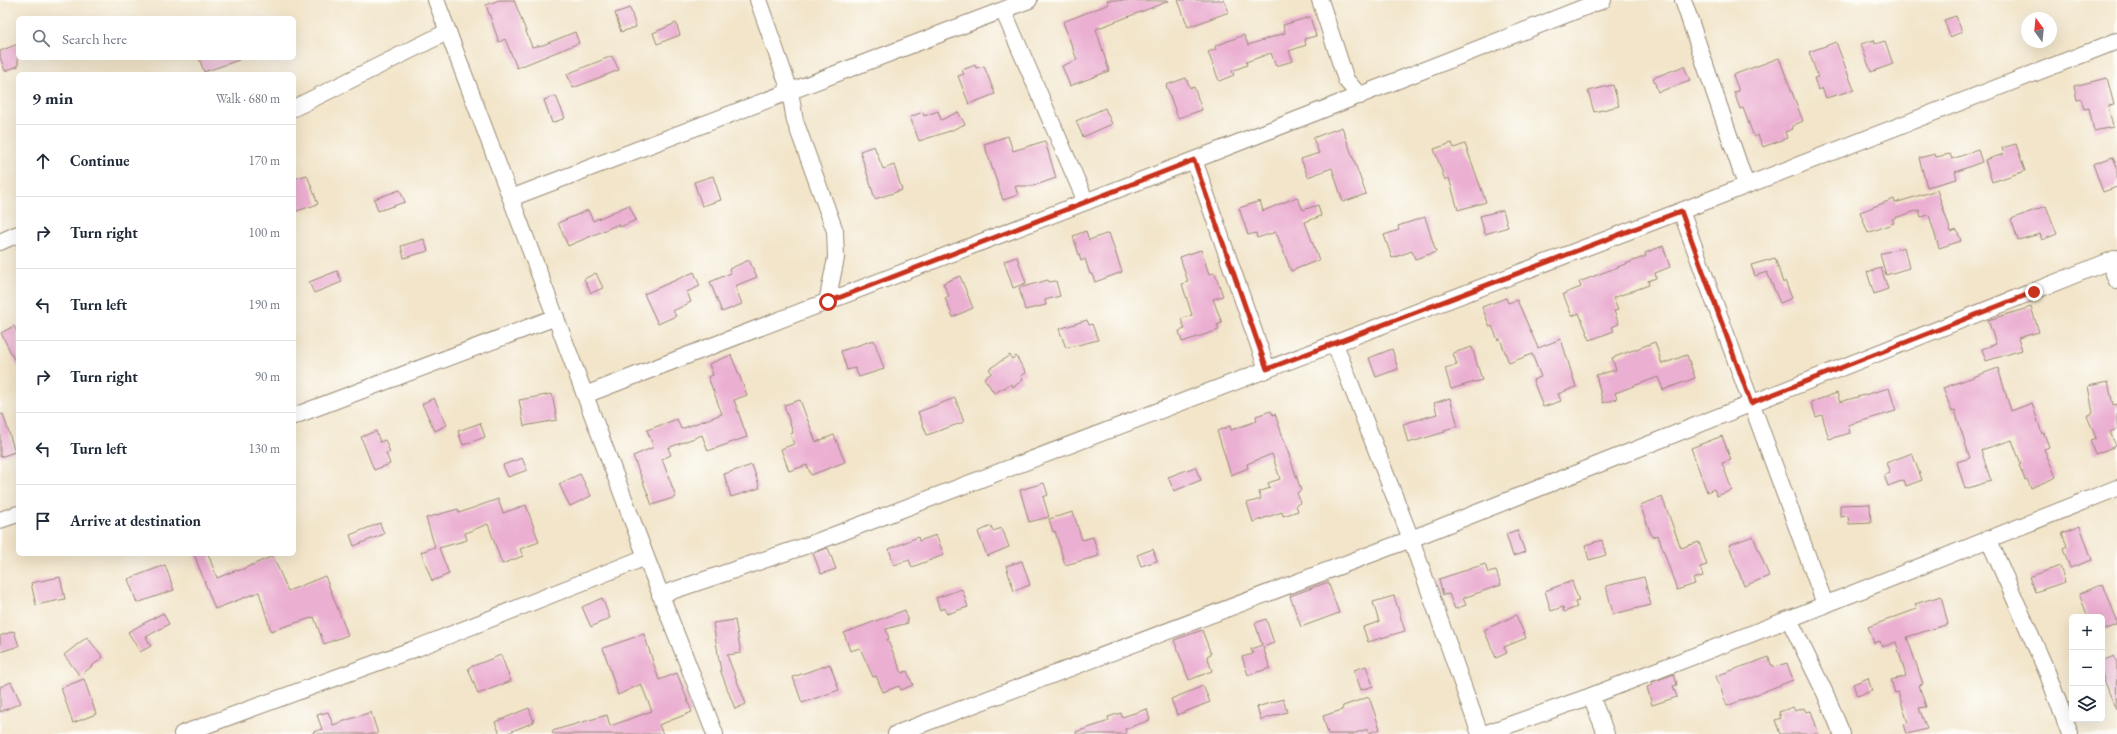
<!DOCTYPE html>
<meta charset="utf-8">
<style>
body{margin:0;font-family:"EB Garamond",serif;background:#f6f6f7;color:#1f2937}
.controls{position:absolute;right:12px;bottom:12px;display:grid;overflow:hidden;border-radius:6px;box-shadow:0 4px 16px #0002}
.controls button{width:36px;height:36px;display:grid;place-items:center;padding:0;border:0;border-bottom:1px solid #e0e1e3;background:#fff;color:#1f2937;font:20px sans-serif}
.compass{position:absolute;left:2021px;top:12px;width:36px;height:36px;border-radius:50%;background:#fff;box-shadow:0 4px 16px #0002;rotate:345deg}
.stop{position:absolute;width:12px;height:12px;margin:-9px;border:3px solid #c8321e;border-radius:50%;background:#fff}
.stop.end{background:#c8321e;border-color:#fff;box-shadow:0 1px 4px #0008}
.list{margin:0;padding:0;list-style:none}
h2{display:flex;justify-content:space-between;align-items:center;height:52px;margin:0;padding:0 16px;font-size:17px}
h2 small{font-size:13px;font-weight:400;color:#747a83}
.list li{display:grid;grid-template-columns:26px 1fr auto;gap:12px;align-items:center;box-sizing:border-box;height:72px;padding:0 16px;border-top:1px solid #e0e1e3}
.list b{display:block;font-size:15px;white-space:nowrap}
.list em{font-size:13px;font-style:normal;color:#747a83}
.icon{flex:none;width:22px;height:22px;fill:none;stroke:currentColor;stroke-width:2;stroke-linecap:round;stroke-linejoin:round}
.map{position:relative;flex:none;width:2117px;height:734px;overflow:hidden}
.search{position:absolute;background:#fff;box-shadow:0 4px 16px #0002;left:16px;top:16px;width:280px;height:44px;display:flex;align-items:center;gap:10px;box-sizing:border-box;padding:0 14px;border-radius:6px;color:#747a83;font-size:15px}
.panel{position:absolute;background:#fff;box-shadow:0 4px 16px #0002;left:16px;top:72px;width:280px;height:484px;border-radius:6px}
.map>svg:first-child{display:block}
</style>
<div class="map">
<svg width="2117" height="734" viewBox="0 0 2117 734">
<rect width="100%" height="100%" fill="#fdfcf7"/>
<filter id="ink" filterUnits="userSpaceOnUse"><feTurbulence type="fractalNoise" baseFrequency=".025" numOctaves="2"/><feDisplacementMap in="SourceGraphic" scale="8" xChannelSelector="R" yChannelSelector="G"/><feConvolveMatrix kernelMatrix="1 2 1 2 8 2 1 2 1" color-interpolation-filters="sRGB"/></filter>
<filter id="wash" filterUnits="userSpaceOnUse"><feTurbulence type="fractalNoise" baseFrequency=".012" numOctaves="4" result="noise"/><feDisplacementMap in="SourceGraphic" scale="16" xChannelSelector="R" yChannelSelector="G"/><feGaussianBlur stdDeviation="0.9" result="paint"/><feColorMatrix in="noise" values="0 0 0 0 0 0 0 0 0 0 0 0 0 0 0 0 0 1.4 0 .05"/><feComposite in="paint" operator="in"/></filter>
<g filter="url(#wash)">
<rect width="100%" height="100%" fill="#f2e5ca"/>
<g id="blocks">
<path fill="#ebafd1" d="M 499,0 L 514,0 L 532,47 L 543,45 L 575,32 L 579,43 L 517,68 L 505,39 L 499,42 L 486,5 Z
M 1107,0 L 1169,1 L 1096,29 L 1109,71 L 1070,86 L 1062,66 L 1077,60 L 1063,22 L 1109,4 Z
M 1178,0 L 1224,0 L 1229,12 L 1188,27 Z
M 630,8 L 636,27 L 621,32 L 615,13 Z
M 1956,16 L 1962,32 L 1950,37 L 1944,20 Z
M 1310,17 L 1316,36 L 1304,39 L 1306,45 L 1289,51 L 1293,61 L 1276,66 L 1271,53 L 1246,62 L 1247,65 L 1232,71 L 1234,75 L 1219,81 L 1208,52 L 1216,49 L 1215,46 L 1244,35 L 1248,45 L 1285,33 L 1283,25 Z
M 676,23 L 680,35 L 657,44 L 653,33 Z
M 1874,40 L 1875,44 L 1885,41 L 1893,64 L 1871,72 L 1861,44 Z
M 1836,42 L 1854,90 L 1826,98 L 1822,88 L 1818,90 L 1814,78 L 1818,77 L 1809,52 Z
M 18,44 L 18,66 L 5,71 L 0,57 L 0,51 Z
M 612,56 L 619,70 L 573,88 L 567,74 Z
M 199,58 L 239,58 L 239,60 L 204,72 Z
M 1779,58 L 1803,121 L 1792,126 L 1793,129 L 1785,132 L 1787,138 L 1763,147 L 1758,135 L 1754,137 L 1743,108 L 1740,109 L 1734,92 L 1739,91 L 1733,75 Z
M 975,65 L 976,68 L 984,66 L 995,94 L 969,104 L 958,76 L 964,74 L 962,70 Z
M 1684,66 L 1690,81 L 1658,92 L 1653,78 Z
M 1186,78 L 1190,88 L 1194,87 L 1202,110 L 1178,118 L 1166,85 Z
M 2107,78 L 2114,105 L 2108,106 L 2113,127 L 2094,131 L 2089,108 L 2084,109 L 2081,99 L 2077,100 L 2074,86 Z
M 1613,85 L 1619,106 L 1594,112 L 1588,91 Z
M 556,96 L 565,118 L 552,123 L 544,100 Z
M 1105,108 L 1112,124 L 1083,137 L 1076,121 Z
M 938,111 L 941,120 L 958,112 L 965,124 L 950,131 L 919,141 L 910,117 L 923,112 L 924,116 Z
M 1342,127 L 1366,194 L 1343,202 L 1332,168 L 1308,177 L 1301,159 L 1319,153 L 1313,138 Z
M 1008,136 L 1013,151 L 1045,141 L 1056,178 L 1033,186 L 1015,186 L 1018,195 L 1003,200 L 984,144 Z
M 1452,143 L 1454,148 L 1465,144 L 1486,202 L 1458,210 L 1449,178 L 1445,180 L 1434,149 Z
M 2016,144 L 2025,171 L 1992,182 L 1985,160 L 2004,154 L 2002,148 Z
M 874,146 L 883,169 L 894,165 L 902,190 L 875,199 L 860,151 Z
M 1978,150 L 1982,162 L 1955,172 L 1957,179 L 1927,187 L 1919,158 L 1935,154 L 1936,157 L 1950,154 L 1952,159 Z
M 2113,157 L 2117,167 L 2117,187 L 2103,192 L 2093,164 Z
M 307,175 L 318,204 L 294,212 L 294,179 Z
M 713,176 L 721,200 L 702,206 L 694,182 Z
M 400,190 L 405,202 L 378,211 L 374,199 Z
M 1937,190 L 1951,232 L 1957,230 L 1961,241 L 1939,248 L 1929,215 L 1921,217 L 1919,210 L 1892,219 L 1894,223 L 1868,233 L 1860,212 L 1894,199 L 1895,203 Z
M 1297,197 L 1303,210 L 1318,205 L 1321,216 L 1305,222 L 1319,260 L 1291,271 L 1276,232 L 1257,238 L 1256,233 L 1248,235 L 1239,208 L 1260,201 L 1263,211 Z
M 629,205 L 636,220 L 620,227 L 619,224 L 568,246 L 558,223 L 588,210 L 593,221 Z
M 2046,206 L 2057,234 L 2042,240 L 2040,234 L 2018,240 L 2011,219 Z
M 1503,210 L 1508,227 L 1485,234 L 1480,216 Z
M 1425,217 L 1436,252 L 1415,259 L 1412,251 L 1392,258 L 1384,235 L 1399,230 L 1398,226 Z
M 1086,231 L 1089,240 L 1109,233 L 1122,272 L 1095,282 L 1092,274 L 1090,274 L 1085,259 L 1081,261 L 1073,236 Z
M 424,239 L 428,251 L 404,258 L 401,246 Z
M 1663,246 L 1670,267 L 1655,273 L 1656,278 L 1648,281 L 1649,285 L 1613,298 L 1618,310 L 1614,311 L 1619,324 L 1612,327 L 1614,331 L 1590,340 L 1579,313 L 1572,316 L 1563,294 L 1581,287 L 1579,282 L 1646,256 L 1645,253 Z
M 1904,247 L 1909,268 L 1886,275 L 1880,254 Z
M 1201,250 L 1209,274 L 1215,273 L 1223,296 L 1213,299 L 1222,323 L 1217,325 L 1219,330 L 1182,342 L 1179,331 L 1185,329 L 1181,319 L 1192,315 L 1182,284 L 1188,282 L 1180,257 Z
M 1017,257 L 1026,283 L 1013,288 L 1004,261 Z
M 1775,258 L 1783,283 L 1785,281 L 1792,298 L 1780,303 L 1767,272 L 1755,276 L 1751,265 Z
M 749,260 L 757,277 L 735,286 L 742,304 L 722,312 L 710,282 L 731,273 L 729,269 Z
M 1881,268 L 1888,289 L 1874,294 L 1867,272 Z
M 337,271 L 342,282 L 314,293 L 309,282 Z
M 694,272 L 700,286 L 687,292 L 691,302 L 673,311 L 676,316 L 658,324 L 644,294 Z
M 596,273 L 603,288 L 591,293 L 584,279 Z
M 960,276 L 973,308 L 953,317 L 945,298 L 949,296 L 943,283 Z
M 1048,280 L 1049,282 L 1056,281 L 1060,296 L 1045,300 L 1046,305 L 1025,310 L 1019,288 Z
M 1506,298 L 1508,303 L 1517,300 L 1538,348 L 1561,339 L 1576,387 L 1558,394 L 1561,401 L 1543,407 L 1533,380 L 1541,377 L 1532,354 L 1509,363 L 1500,339 L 1498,340 L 1492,326 L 1490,327 L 1482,307 Z
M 2031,307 L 2039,332 L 2018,338 L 2022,350 L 1986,361 L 1982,349 L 1996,344 L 1988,320 Z
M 1087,320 L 1089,325 L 1092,324 L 1098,340 L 1066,348 L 1059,329 Z
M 14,326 L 18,334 L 18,367 L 1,333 Z
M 874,340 L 884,369 L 859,377 L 855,368 L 847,370 L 841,351 Z
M 1655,342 L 1662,364 L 1687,355 L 1695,378 L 1663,390 L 1658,377 L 1615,393 L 1617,399 L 1603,403 L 1596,375 L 1616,370 L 1612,358 Z
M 1472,347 L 1482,380 L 1451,389 L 1445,368 L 1457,365 L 1453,353 Z
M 1392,349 L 1398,369 L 1376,377 L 1369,358 Z
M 731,355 L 747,395 L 734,400 L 747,437 L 708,451 L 702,435 L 668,448 L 671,455 L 662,459 L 676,497 L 652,505 L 633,456 L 654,447 L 647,430 L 677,419 L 681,429 L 722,414 L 708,377 L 713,375 L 709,364 Z
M 1010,355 L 1012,359 L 1016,356 L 1026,373 L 1021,376 L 1023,380 L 1013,387 L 1012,384 L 994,393 L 984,378 L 992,373 L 989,369 Z
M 1998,368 L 2011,411 L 2032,403 L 2042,434 L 2044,433 L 2049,447 L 2044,449 L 2056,477 L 2031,488 L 2027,479 L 2025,480 L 2019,465 L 2021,464 L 2012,440 L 1981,450 L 1991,481 L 1965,489 L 1957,462 L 1970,458 L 1955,411 L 1952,412 L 1943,388 Z
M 2108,382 L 2113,405 L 2117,404 L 2117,429 L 2110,432 L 2116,446 L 2095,454 L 2090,440 L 2096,438 L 2087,416 L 2093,413 L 2088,386 Z
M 1889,388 L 1896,411 L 1848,425 L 1850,433 L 1829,439 L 1822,415 L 1816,417 L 1811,402 L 1837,393 L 1840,402 Z
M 552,394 L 557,420 L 524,426 L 519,400 Z
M 434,398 L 447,425 L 435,431 L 422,404 Z
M 955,398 L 964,422 L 927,435 L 918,412 Z
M 1450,398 L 1458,426 L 1444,430 L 1445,432 L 1408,443 L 1403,424 L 1437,414 L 1434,403 Z
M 800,400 L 816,442 L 834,435 L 845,462 L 811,475 L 807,465 L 789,471 L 781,449 L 794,444 L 790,434 L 793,433 L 784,405 Z
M 1271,411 L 1273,415 L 1275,414 L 1301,490 L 1297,493 L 1301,503 L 1296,505 L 1298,511 L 1283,516 L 1282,512 L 1253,522 L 1247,503 L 1261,499 L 1259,492 L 1270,488 L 1268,483 L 1280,479 L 1272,454 L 1247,464 L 1248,468 L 1231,475 L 1217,431 L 1230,426 L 1231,430 L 1257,421 L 1256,416 Z
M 3,414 L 15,452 L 0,457 L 0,415 Z
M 480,423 L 485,437 L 463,445 L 458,431 Z
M 376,431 L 380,442 L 385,440 L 390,452 L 386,453 L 390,464 L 374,470 L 361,437 Z
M 1722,436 L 1731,460 L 1722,463 L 1732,490 L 1717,496 L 1714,489 L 1707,492 L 1691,448 Z
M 1912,453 L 1922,480 L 1906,486 L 1904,480 L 1888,486 L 1884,475 L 1890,473 L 1886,463 Z
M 522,458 L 527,470 L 508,477 L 503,465 Z
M 752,465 L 760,488 L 731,497 L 724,474 Z
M 1195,467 L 1201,480 L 1174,491 L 1168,477 Z
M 580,474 L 591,496 L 570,506 L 559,484 Z
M 1044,483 L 1048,495 L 1043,497 L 1049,517 L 1029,522 L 1020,490 Z
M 1662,497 L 1681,548 L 1699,542 L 1707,565 L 1700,567 L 1703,576 L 1693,579 L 1695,584 L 1677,590 L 1658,535 L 1652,537 L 1640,505 Z
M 498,499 L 503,513 L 526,505 L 539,542 L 520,549 L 523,556 L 502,564 L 488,524 L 465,533 L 467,540 L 439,548 L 449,574 L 432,581 L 421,552 L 435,547 L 426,518 L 458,509 L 459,513 Z
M 1870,504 L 1871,523 L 1849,524 L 1848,516 L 1840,517 L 1840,505 Z
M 1073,512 L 1082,540 L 1093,537 L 1099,556 L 1065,565 L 1055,531 L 1053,532 L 1049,519 Z
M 380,523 L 384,534 L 354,546 L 350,535 Z
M 991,526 L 993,531 L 1002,528 L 1009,547 L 987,556 L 978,532 Z
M 2080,526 L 2092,560 L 2070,568 L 2063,548 L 2067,546 L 2062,533 Z
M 1517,530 L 1525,552 L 1513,556 L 1506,534 Z
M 936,535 L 944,555 L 912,567 L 909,560 L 894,565 L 889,549 L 918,537 L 919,541 Z
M 1753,536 L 1769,576 L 1744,586 L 1729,545 Z
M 1602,540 L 1606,555 L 1589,560 L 1585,545 Z
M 828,548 L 836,569 L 821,574 L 813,553 Z
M 1153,549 L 1157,561 L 1141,566 L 1137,555 Z
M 194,554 L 208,554 L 217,578 L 237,570 L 238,571 L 273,556 L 288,591 L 325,576 L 348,635 L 324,644 L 314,617 L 271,631 L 259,592 L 215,609 Z
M 1022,561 L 1030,585 L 1014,591 L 1006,566 Z
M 1485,564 L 1488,573 L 1496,571 L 1501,585 L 1463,598 L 1466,605 L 1455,609 L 1449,594 L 1443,595 L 1439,579 Z
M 165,565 L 174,590 L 137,603 L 128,579 Z
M 2060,566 L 2065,582 L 2035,592 L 2029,577 Z
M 60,577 L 65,599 L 36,605 L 31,583 Z
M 1644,577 L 1651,605 L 1613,614 L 1606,586 Z
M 1572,581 L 1579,601 L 1575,602 L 1577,607 L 1564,612 L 1563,607 L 1551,611 L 1545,591 Z
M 1328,582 L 1339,613 L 1301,627 L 1290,596 Z
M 2103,584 L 2117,620 L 2117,625 L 2102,631 L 2102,617 L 2088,617 L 2079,594 Z
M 962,589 L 968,607 L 947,614 L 945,608 L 940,610 L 936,598 Z
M 1394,596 L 1405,631 L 1368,642 L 1363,627 L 1379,622 L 1373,602 Z
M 1941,596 L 1948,624 L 1907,637 L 1923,684 L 1919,685 L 1926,707 L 1919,708 L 1927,729 L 1907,734 L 1904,724 L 1908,723 L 1898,692 L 1895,693 L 1891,680 L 1906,676 L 1896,642 L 1882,647 L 1880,641 L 1874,643 L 1868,627 L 1917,609 L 1915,604 Z
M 602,598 L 610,618 L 591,627 L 582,607 Z
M 905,610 L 908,623 L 886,629 L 889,639 L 887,639 L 902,673 L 907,671 L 913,685 L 901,690 L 899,686 L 883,692 L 876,676 L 873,677 L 860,648 L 850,651 L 844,633 Z
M 163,613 L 169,624 L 146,637 L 151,646 L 140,652 L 128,632 Z
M 1516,615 L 1526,638 L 1504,647 L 1507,653 L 1496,658 L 1484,630 Z
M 1266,619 L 1274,643 L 1263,647 L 1270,668 L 1248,675 L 1242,657 L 1253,654 L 1251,649 L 1262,645 L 1255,623 Z
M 735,620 L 741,653 L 727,655 L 746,704 L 735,709 L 721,672 L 713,623 Z
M 1202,630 L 1211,654 L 1207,656 L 1212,671 L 1189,680 L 1174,640 Z
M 14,631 L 19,646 L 0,652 L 0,636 Z
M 644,634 L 659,680 L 677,673 L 692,712 L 659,725 L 663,734 L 553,734 L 552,731 L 607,715 L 610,726 L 652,711 L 641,684 L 618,695 L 603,648 Z
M 87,637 L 103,657 L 80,676 L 64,655 Z
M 501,655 L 511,681 L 478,694 L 468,668 Z
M 2114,656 L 2117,664 L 2116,710 L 2102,674 L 2102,661 Z
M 1769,657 L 1771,665 L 1773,665 L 1774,667 L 1787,663 L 1793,680 L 1727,706 L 1716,676 Z
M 830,664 L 839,690 L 802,703 L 793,677 Z
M 1366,666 L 1373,686 L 1361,690 L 1354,670 Z
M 1674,674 L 1677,685 L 1673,686 L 1677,697 L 1652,705 L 1647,687 L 1653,685 L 1652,682 Z
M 1868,678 L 1872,691 L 1857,696 L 1853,684 Z
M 84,679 L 96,714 L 73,723 L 61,688 Z
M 11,682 L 21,703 L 0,712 L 0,687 Z
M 1203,686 L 1210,702 L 1177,715 L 1171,699 Z
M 1369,697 L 1380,729 L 1369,733 L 1368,729 L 1352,734 L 1328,734 L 1323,716 L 1342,710 L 1343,706 Z
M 1283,699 L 1287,712 L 1261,720 L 1257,707 Z
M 1793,707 L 1795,711 L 1804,708 L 1806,712 L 1811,711 L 1819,734 L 1780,734 L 1775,720 L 1781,718 L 1779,712 Z
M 529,708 L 534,722 L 505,734 L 500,734 L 495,722 Z
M 1147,709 L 1150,720 L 1125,729 L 1126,734 L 1076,734 L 1076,732 L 1109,721 L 1108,717 L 1121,713 L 1122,717 Z
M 328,712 L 333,725 L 371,712 L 378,734 L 313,734 L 313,732 L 322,729 L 317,715 Z"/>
</g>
</g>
<g filter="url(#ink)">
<use href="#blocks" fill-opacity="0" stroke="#968874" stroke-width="1"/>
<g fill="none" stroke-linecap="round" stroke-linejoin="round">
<g stroke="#968874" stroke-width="18">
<path id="minor" d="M 436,0 L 646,557 L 715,734
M 758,0 L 790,91 L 795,121 L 835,231 L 836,258 L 827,302
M 1320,0 L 1346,80 L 1360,96
M 1683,0 L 1746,185
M 1003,10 L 1086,202
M 294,108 L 447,32
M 1194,160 L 1267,369
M 511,198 L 1029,0
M 1681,211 L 1825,604
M 0,242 L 18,234
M 2109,262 L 2117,281
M 1335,344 L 1411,539 L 1480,734
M 585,395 L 1194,160 L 1603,0
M 294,416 L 556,317
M 0,520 L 18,514
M 1988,538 L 2047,672 L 2070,734
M 660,595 L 811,544 L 1681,211 L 2117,41
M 1789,619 L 1825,693 L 1842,734
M 1591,696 L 1606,734
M 182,734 L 417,648 L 646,557
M 896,734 L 1411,539 L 2117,258
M 1484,734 L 1591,696 L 1789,619 L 2117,488"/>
</g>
<use href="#minor" stroke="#fff" stroke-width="16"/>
</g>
</g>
<g fill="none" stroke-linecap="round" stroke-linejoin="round" filter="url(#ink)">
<path stroke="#c8321e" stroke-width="5" d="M 828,302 L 1194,160 L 1267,369 L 1681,211 L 1751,403 L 2034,292"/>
</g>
</svg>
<div class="controls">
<button>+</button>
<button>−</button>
<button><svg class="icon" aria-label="layers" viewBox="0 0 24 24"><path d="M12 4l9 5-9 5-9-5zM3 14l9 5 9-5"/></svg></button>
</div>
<svg class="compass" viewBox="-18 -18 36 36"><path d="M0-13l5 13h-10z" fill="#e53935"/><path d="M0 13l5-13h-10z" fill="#747a83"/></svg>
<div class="stop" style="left:828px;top:302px"></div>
<div class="stop end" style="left:2034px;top:292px"></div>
<div class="search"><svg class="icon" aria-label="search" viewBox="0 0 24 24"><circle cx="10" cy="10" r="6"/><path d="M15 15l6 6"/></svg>Search here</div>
<section class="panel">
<h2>9 min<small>Walk · 680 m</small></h2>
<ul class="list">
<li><svg class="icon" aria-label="ahead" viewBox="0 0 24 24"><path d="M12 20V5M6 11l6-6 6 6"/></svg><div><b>Continue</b></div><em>170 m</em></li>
<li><svg class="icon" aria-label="right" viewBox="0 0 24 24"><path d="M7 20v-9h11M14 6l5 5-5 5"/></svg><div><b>Turn right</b></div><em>100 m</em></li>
<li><svg class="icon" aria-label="left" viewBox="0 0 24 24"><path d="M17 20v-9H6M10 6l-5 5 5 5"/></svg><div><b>Turn left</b></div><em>190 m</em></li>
<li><svg class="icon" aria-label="right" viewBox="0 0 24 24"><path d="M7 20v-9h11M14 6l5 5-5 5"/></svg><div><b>Turn right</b></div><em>90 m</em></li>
<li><svg class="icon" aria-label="left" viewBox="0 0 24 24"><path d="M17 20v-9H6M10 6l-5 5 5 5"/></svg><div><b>Turn left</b></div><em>130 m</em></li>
<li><svg class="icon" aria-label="arrive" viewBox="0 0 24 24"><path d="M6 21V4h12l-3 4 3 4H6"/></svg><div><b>Arrive at destination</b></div></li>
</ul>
</section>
</div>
